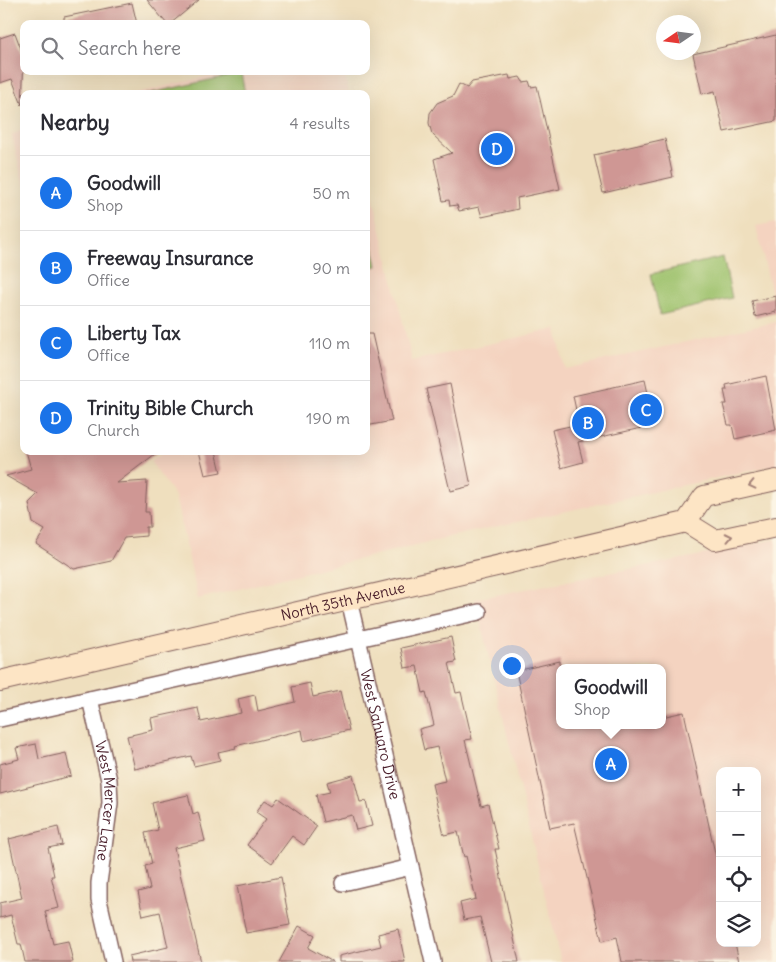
<!DOCTYPE html>
<meta charset="utf-8">
<style>
body{margin:0;font-family:Delius,sans-serif;background:#f7f7f7;color:#2b2b33}
.controls{position:absolute;right:15px;bottom:15px;display:grid;overflow:hidden;border-radius:10px;box-shadow:0 5px 20px #0002}
.controls button{width:45px;height:45px;display:grid;place-items:center;padding:0;border:0;border-bottom:1px solid #e1e1e2;background:#fff;color:#2b2b33;font:25px sans-serif}
.compass{position:absolute;left:656px;top:15px;width:45px;height:45px;border-radius:50%;background:#fff;box-shadow:0 5px 20px #0002;rotate:257deg}
.you{position:absolute;left:511px;top:665px;width:18px;height:18px;margin:-12px;border:4px solid #fff;border-radius:50%;background:#1a73e8;box-shadow:0 0 0 8px #1a73e833}
.badge{display:grid;place-items:center;width:32px;height:32px;border-radius:50%;background:#1a73e8;color:#fff;font-size:16px;font-weight:700}
.pin{position:absolute;translate:-50% -50%;border:2px solid #fff;box-shadow:0 1px 5px #0006}
.popup{position:absolute;left:556px;top:664px;width:110px;height:65px;box-sizing:border-box;display:grid;place-content:center;border-radius:10px;background:#fff;filter:drop-shadow(0 1px 4px #0005);font-size:16px;white-space:nowrap;color:#7c7c81}
.popup b{font-size:19px;color:#2b2b33}
.popup::after{content:'';position:absolute;left:50%;top:100%;margin-left:-10px;border:10px solid transparent;border-top-color:#fff}
.list{margin:0;padding:0;list-style:none}
h2{display:flex;justify-content:space-between;align-items:center;height:65px;margin:0;padding:0 20px;font-size:21px}
h2 small{font-size:16px;font-weight:400;color:#7c7c81}
.list li{display:grid;grid-template-columns:32px 1fr auto;gap:15px;align-items:center;box-sizing:border-box;height:75px;padding:0 20px;border-top:1px solid #e1e1e2}
.list b{display:block;font-size:19px;white-space:nowrap}
.list p{margin:0;font-size:16px;white-space:nowrap;color:#7c7c81}
.list em{font-size:16px;font-style:normal;color:#7c7c81}
.icon{flex:none;width:28px;height:28px;fill:none;stroke:currentColor;stroke-width:2;stroke-linecap:round;stroke-linejoin:round}
.map{position:relative;flex:none;width:776px;height:962px;overflow:hidden}
.search{position:absolute;background:#fff;box-shadow:0 5px 20px #0002;left:20px;top:20px;width:350px;height:55px;display:flex;align-items:center;gap:12px;box-sizing:border-box;padding:0 18px;border-radius:10px;color:#7c7c81;font-size:19px}
.panel{position:absolute;background:#fff;box-shadow:0 5px 20px #0002;left:20px;top:90px;width:350px;height:365px;border-radius:10px}
.map>svg:first-child{display:block}
</style>
<div class="map">
<svg width="776" height="962" viewBox="0 0 776 962">
<rect width="100%" height="100%" fill="#fcf5e5"/>
<filter id="ink" filterUnits="userSpaceOnUse"><feTurbulence type="fractalNoise" baseFrequency=".02" numOctaves="2"/><feDisplacementMap in="SourceGraphic" scale="10" xChannelSelector="R" yChannelSelector="G"/><feConvolveMatrix kernelMatrix="1 2 1 2 8 2 1 2 1" color-interpolation-filters="sRGB"/></filter>
<filter id="wash" filterUnits="userSpaceOnUse"><feTurbulence type="fractalNoise" baseFrequency=".0096" numOctaves="4" result="noise"/><feDisplacementMap in="SourceGraphic" scale="20" xChannelSelector="R" yChannelSelector="G"/><feGaussianBlur stdDeviation="1.12" result="paint"/><feColorMatrix in="noise" values="0 0 0 0 0 0 0 0 0 0 0 0 0 0 0 0 0 1.4 0 .05"/><feComposite in="paint" operator="in"/></filter>
<g filter="url(#wash)">
<rect width="100%" height="100%" fill="#efdfbe"/>
<path fill="#f4d3c0" fill-rule="evenodd" d="M 230,71 L 344,71 L 349,94 L 132,94 Z
M 24,129 L 24,187 L 12,135 Z
M 366,167 L 412,361 L 556,329 L 565,369 L 776,322 L 776,465 L 453,536 L 198,599 L 175,496 L 150,461 L 165,451 L 366,451 Z
M 776,222 L 776,311 L 756,226 Z
M 776,539 L 776,962 L 561,962 L 475,599 L 702,555 ZM 560,668 L 662,668 L 662,725 L 560,725 ZM 720,771 L 757,771 L 757,943 L 720,943 Z"/>
<path fill="#9cc16b" stroke="#73704b" d="M 241,73 L 245,94 L 147,94 Z
M 366,213 L 377,266 L 366,269 Z
M 723,257 L 732,298 L 660,315 L 651,274 Z"/>
<g id="blocks">
<path fill="#cf9794" d="M 147,0 L 199,0 L 170,24 L 167,24 Z
M 132,3 L 137,24 L 64,24 L 64,17 Z
M 15,33 L 24,57 L 22,105 L 12,79 L 0,83 L 0,38 Z
M 776,35 L 776,121 L 724,132 L 715,91 L 702,94 L 693,54 Z
M 509,75 L 510,79 L 520,77 L 523,82 L 529,81 L 531,87 L 537,86 L 560,189 L 517,198 L 518,209 L 482,217 L 479,207 L 459,211 L 457,205 L 450,206 L 449,200 L 443,201 L 434,159 L 452,153 L 432,134 L 429,123 L 430,113 L 437,103 L 453,96 L 459,84 L 467,88 L 472,82 Z
M 665,139 L 673,177 L 603,193 L 594,155 Z
M 776,296 L 776,312 L 755,317 L 752,301 Z
M 366,334 L 372,334 L 392,421 L 366,426 Z
M 766,376 L 776,430 L 735,439 L 732,425 L 728,425 L 723,404 L 727,404 L 724,390 L 727,390 L 726,385 Z
M 645,380 L 655,425 L 578,442 L 583,462 L 561,468 L 552,430 L 579,424 L 573,396 Z
M 450,384 L 471,486 L 450,491 L 426,389 Z
M 26,451 L 159,451 L 117,483 L 147,481 L 145,512 L 149,512 L 150,527 L 146,527 L 146,536 L 124,538 L 111,561 L 74,569 L 36,544 L 45,530 L 33,523 L 29,503 L 38,494 L 6,476 L 31,469 Z
M 199,451 L 216,451 L 221,472 L 205,475 Z
M 451,637 L 456,662 L 449,663 L 456,693 L 461,692 L 472,739 L 465,740 L 481,806 L 488,804 L 499,849 L 495,849 L 519,962 L 491,962 L 480,917 L 464,920 L 460,903 L 476,899 L 466,856 L 464,857 L 458,832 L 444,835 L 432,784 L 445,781 L 437,747 L 424,750 L 419,729 L 434,725 L 426,692 L 423,693 L 417,666 L 405,668 L 401,648 Z
M 560,661 L 560,725 L 662,725 L 662,717 L 684,712 L 720,876 L 720,943 L 735,943 L 739,962 L 622,962 L 617,937 L 602,941 L 574,823 L 550,828 L 516,671 Z
M 310,683 L 313,697 L 340,691 L 349,730 L 304,741 L 302,730 L 235,746 L 236,748 L 218,752 L 220,760 L 194,766 L 191,756 L 135,769 L 127,736 L 153,730 L 151,718 L 198,708 L 201,722 L 241,713 L 238,699 L 255,695 L 258,711 L 295,702 L 292,687 Z
M 36,744 L 39,759 L 66,753 L 71,776 L 0,794 L 0,764 L 19,759 L 16,748 Z
M 353,775 L 360,802 L 366,801 L 372,826 L 356,830 L 352,815 L 323,822 L 316,795 L 330,792 L 327,782 Z
M 188,795 L 193,814 L 198,812 L 205,841 L 174,848 L 201,962 L 130,962 L 129,956 L 168,947 L 160,912 L 143,916 L 138,892 L 150,889 L 145,866 L 152,864 L 145,833 L 158,830 L 152,803 Z
M 278,798 L 317,826 L 304,845 L 292,836 L 272,863 L 247,845 L 266,819 L 256,812 L 265,800 L 273,805 Z
M 58,827 L 62,845 L 48,848 L 54,876 L 51,876 L 59,908 L 45,911 L 53,944 L 68,941 L 73,962 L 25,962 L 21,944 L 18,944 L 11,915 L 0,918 L 0,903 L 22,898 L 9,839 Z
M 281,877 L 290,925 L 246,933 L 237,886 Z
M 299,926 L 315,935 L 308,948 L 333,962 L 279,962 Z
M 398,929 L 405,962 L 339,962 L 339,956 L 381,946 L 378,934 Z"/>
</g>
</g>
<g filter="url(#ink)">
<use href="#blocks" fill-opacity="0" stroke="#84625e" stroke-width="1"/>
<g fill="none" stroke-linecap="round" stroke-linejoin="round">
<g stroke="#84625e" stroke-width="18">
<g id="minor">
<path id="s1" d="M 349,600 L 433,962"/>
<path id="s2" d="M 90,699 L 109,780 L 110,803 L 99,883 L 99,900 L 113,962"/>
<path d="M 0,719 L 479,612"/>
<path d="M 343,883 L 411,867"/>
</g>
</g>
<g stroke="#84625e" stroke-width="22">
<g id="secondary">
<path d="M 686,522 L 715,540 L 776,527"/>
<path id="s3" d="M 0,681 L 686,522 L 704,496 L 776,480"/>
</g>
</g>
<use href="#minor" stroke="#fff" stroke-width="15"/>
<use href="#secondary" stroke="#fde5c5" stroke-width="20"/>
</g>
<defs><path id="oneway-chevron" d="M-2-3.5L2.5 0L-2 3.5" fill="none" stroke-width="1.6" stroke-linecap="round" stroke-linejoin="round" transform="scale(1.25)"/></defs>
<g stroke="#a48278">
<use href="#oneway-chevron" transform="translate(752 485) rotate(167)"/>
<use href="#oneway-chevron" transform="translate(729 537) rotate(-12)"/>
</g>
</g>
<g text-anchor="middle" stroke-width="4.5" stroke-linejoin="round" paint-order="stroke">
<g font-size="15" fill="#4a1f2b" stroke="#fcf5e5">
<text dy="5" stroke="none"><textPath href="#s3" startOffset="352">North 35th Avenue</textPath></text>
<text dy="5" stroke="none"><textPath href="#s1" startOffset="138">West Sahuaro Drive</textPath></text>
<text dy="5" stroke="none"><textPath href="#s2" startOffset="104">West Mercer Lane</textPath></text>
</g>
</g>
</svg>
<div class="controls">
<button>+</button>
<button>−</button>
<button><svg class="icon" aria-label="locate" viewBox="0 0 24 24"><circle cx="12" cy="12" r="6"/><path d="M12 2v4M12 18v4M2 12h4M18 12h4"/></svg></button>
<button><svg class="icon" aria-label="layers" viewBox="0 0 24 24"><path d="M12 4l9 5-9 5-9-5zM3 14l9 5 9-5"/></svg></button>
</div>
<svg class="compass" viewBox="-18 -18 36 36"><path d="M0-13l5 13h-10z" fill="#e53935"/><path d="M0 13l5-13h-10z" fill="#7c7c81"/></svg>
<div class="you"></div>
<div class="pin badge" style="left:611px;top:764px">A</div>
<div class="popup"><b>Goodwill</b>Shop</div>
<div class="pin badge" style="left:588px;top:423px">B</div>
<div class="pin badge" style="left:646px;top:410px">C</div>
<div class="pin badge" style="left:497px;top:149px">D</div>
<div class="search"><svg class="icon" aria-label="search" viewBox="0 0 24 24"><circle cx="10" cy="10" r="6"/><path d="M15 15l6 6"/></svg>Search here</div>
<section class="panel">
<h2>Nearby<small>4 results</small></h2>
<ul class="list">
<li><span class="badge">A</span><div><b>Goodwill</b><p>Shop</p></div><em>50 m</em></li>
<li><span class="badge">B</span><div><b>Freeway Insurance</b><p>Office</p></div><em>90 m</em></li>
<li><span class="badge">C</span><div><b>Liberty Tax</b><p>Office</p></div><em>110 m</em></li>
<li><span class="badge">D</span><div><b>Trinity Bible Church</b><p>Church</p></div><em>190 m</em></li>
</ul>
</section>
</div>
